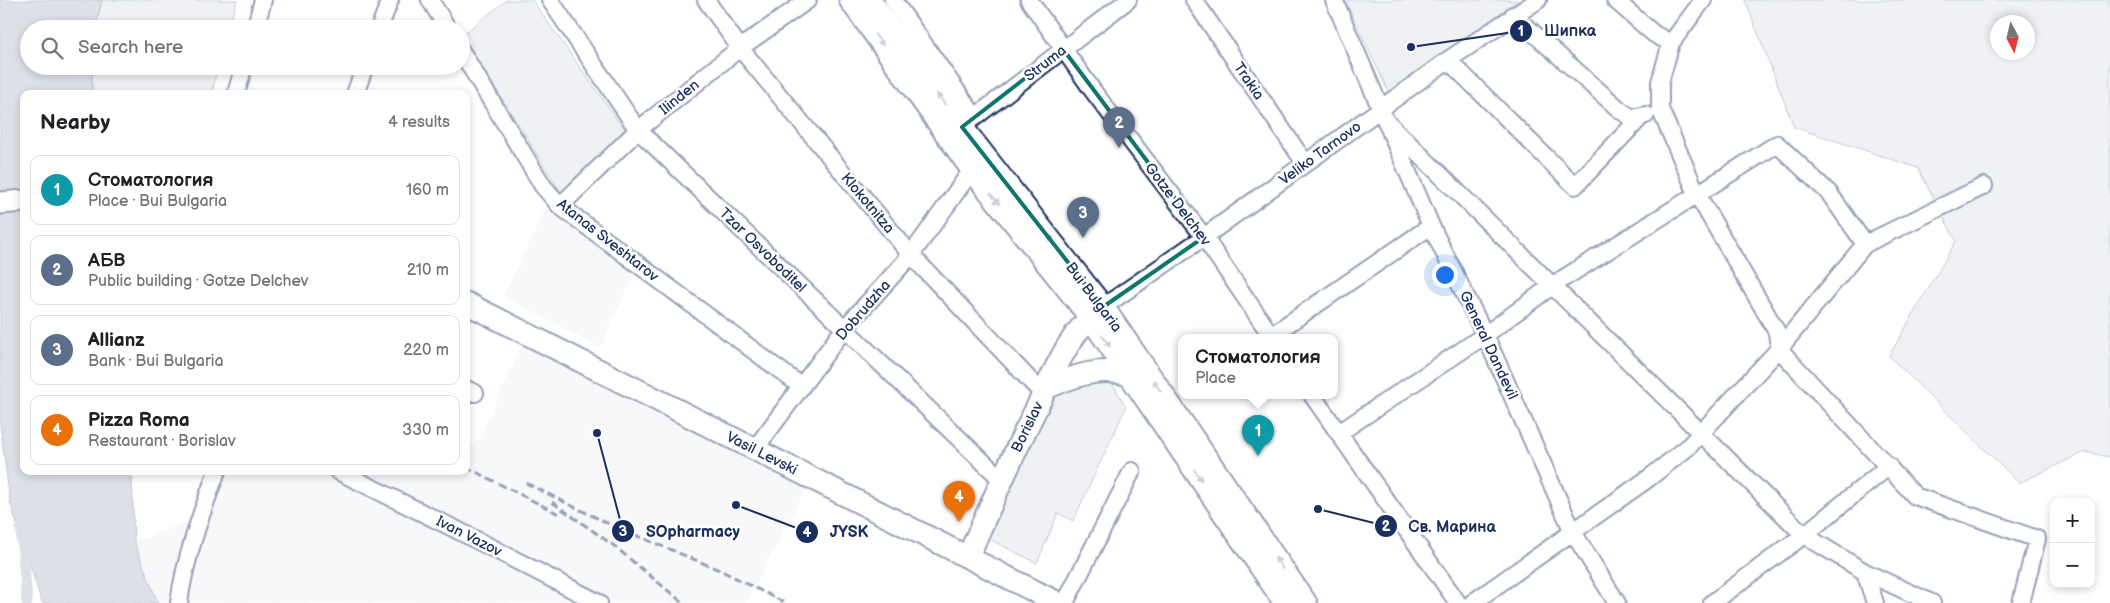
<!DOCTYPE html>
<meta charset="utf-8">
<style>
body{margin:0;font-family:"Balsamiq Sans",sans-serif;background:#f2f2f2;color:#202124}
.controls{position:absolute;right:15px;bottom:15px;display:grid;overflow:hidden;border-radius:10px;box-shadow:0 2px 8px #0003}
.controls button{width:45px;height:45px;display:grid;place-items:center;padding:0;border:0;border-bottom:1px solid #e0e0e0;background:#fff;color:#202124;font:25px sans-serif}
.compass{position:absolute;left:1990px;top:15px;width:45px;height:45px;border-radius:50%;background:#fff;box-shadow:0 2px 8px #0003;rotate:173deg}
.you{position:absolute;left:1444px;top:274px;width:18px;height:18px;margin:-12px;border:4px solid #fff;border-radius:50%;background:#1a73e8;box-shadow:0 0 0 8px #1a73e833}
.badge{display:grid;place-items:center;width:32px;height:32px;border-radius:50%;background:#0f766e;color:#fff;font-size:16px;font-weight:700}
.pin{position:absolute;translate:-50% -41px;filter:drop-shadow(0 1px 2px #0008)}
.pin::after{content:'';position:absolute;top:26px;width:18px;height:15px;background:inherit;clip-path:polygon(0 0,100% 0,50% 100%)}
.popup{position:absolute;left:1178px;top:334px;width:160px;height:65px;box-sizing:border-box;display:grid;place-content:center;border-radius:10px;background:#fff;filter:drop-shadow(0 1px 4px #0005);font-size:16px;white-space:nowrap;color:#757577}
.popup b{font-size:19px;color:#202124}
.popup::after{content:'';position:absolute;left:50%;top:100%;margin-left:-10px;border:10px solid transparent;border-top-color:#fff}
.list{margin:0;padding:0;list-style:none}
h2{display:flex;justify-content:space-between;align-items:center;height:65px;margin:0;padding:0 20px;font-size:21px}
h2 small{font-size:16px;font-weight:400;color:#757577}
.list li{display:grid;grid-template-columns:32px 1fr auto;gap:15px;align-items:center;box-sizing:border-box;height:70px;margin:0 10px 10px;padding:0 10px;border:1px solid #e0e0e0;border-radius:10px}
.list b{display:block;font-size:19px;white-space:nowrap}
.list p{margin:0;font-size:16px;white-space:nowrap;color:#757577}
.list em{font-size:16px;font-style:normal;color:#757577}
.icon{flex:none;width:28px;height:28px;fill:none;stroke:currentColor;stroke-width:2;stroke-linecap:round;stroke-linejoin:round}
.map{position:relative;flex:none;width:2110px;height:603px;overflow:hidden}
.search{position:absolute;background:#fff;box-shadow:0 2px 8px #0003;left:20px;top:20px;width:450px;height:55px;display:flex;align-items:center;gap:12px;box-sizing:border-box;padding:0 18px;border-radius:28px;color:#757577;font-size:19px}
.panel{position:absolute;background:#fff;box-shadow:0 2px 8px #0003;left:20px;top:90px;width:450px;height:385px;border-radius:10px}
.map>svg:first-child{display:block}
</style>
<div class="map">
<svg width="2110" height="603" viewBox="0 0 2110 603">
<rect width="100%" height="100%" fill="#fff"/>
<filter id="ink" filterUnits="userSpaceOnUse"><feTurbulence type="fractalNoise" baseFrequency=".02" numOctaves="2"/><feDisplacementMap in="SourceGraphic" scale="10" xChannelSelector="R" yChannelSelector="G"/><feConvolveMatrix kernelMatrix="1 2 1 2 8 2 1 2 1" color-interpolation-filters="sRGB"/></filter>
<g filter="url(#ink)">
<path fill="#eff0f4" d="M 546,208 L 636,271 L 600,348 L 503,296 Z
M 524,341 L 811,479 L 746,603 L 158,603 L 134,541 L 188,522 L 206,471 L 466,471 L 466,441 L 476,445 Z"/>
<path fill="#dee1e7" stroke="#7c88a2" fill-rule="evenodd" d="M 102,0 L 237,0 L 228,29 L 95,29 Z
M 507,0 L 532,0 L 627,133 L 562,194 L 462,35 Z
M 1345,0 L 1518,0 L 1390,95 Z
M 1745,0 L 2110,0 L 2110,457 L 2085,452 L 2019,483 L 1889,356 L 1956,241 L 1918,168 L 1794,127 ZM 1998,22 L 2028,22 L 2028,52 L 1998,52 Z
M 92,66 L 217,66 L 212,94 L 92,94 Z
M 1110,379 L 1126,407 L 1073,521 L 1058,513 L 1037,563 L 987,538 L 1054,392 L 1080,383 Z"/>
<path fill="#b5bbca" stroke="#77839f" d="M 0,0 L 102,0 L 95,29 L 29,29 L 29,66 L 92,66 L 92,94 L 24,94 L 24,471 L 132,471 L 134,541 L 158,603 L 42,603 L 10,502 L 0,424 Z"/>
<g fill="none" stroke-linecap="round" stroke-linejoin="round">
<path stroke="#b5bbca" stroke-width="11" d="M 21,529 L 27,603"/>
<g stroke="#1b2f5e" stroke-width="20">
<path id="minor" d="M 430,0 L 448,29
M 550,0 L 638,130 L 1001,479
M 706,0 L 740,48 L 911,255 L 1043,394
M 893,0 L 975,117
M 1029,0 L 1093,91 L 1204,237 L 1272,337
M 1194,0 L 1305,163
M 1334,0 L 1431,226 L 1485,335 L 1573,532 L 1617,603
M 1615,0 L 1654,34 L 1671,43
M 1703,0 L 1671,43 L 1660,82 L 1660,109 L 1697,194 L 1777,332 L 1779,349 L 1915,496 L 2037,539 L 2021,603
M 1513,15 L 1620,110 L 1632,118 L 1646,115
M 255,29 L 263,0
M 379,29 L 390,0
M 461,51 L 543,186 L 560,206 L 801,386
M 1448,60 L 1575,186 L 1640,118
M 236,94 L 244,66
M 355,94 L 365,66
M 1389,124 L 1804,535 L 1865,572 L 1932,603
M 962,127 L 1128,0
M 560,206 L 638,130 L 740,48 L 808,0
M 1103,307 L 1204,237 L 1448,60 L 1538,0
M 1269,337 L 1431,226
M 466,389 L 475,393
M 1312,395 L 1458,603
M 1339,433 L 1485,335 L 1553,285 L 1777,144 L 1829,193 L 1865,244
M 755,449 L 844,329 L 911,255 L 972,170
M 338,471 L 457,530 L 599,603
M 1865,572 L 1875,603
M 179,603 C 185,558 201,514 217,471
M 1065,603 L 1132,471
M 1472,603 L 1649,478 L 1687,448 L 1779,349 L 1865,244 L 1984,186
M 1712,603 L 1804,535 L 1889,466"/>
</g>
<g stroke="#1b2f5e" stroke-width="25">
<path id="major" d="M 850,0 L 972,170 L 1090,317 L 1285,603
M 870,0 L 962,127 L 1103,307 L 1306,603
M 0,203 L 24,201
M 466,303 L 1058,603
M 1046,388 C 1074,376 1099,366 1130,375
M 968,557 C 990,506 1012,457 1037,407 C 1054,372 1069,332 1101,308"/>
</g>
<use href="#minor" stroke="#fff" stroke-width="16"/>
<use href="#major" stroke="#fff" stroke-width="21"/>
<path stroke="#1b2f5e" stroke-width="3" stroke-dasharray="8 4" stroke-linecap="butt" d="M 466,467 L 559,514
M 526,483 L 611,525 L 722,571 L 785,603
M 552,502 L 613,545 L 683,603"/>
</g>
<defs><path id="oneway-solid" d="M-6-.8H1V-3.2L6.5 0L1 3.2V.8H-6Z" transform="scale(1.25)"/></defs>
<g fill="#8d97ae">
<use href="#oneway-solid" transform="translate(879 40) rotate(54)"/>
<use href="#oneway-solid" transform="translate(941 99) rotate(-126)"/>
<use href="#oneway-solid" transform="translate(995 199) rotate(51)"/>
<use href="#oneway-solid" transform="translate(1052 241) rotate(-128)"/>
<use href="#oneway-solid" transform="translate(1106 341) rotate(56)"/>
<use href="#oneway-solid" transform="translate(1157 386) rotate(-124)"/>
<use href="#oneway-solid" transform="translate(1198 475) rotate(56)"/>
<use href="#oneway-solid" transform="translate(1279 563) rotate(-124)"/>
</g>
</g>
<path d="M0 0H2110V603H0ZM 1063,49 L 1204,237 L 1103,307 L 962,127 Z" fill="#fff" fill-opacity=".55" fill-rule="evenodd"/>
<path fill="none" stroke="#0f766e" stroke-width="4" stroke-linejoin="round" d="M 1063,49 L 1204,237 L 1103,307 L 962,127 Z"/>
<g text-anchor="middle" stroke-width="5" stroke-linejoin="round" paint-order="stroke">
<g font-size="15" fill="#1b2f5e" stroke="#fff">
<text transform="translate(1045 63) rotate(-38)" y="5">Struma</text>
<text transform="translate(1249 81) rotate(56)" y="5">Trakia</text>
<text transform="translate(679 97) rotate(-39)" y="5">Ilinden</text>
<text transform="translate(1320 153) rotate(-36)" y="5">Veliko Tarnovo</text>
<text transform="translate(868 203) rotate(50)" y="5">Klokotnitza</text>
<text transform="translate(1178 204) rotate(53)" y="5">Gotze Delchev</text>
<text transform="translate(608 240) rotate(38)" y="5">Atanas Sveshtarov</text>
<text transform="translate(763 250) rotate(44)" y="5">Tzar Osvoboditel</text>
<text transform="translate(1094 297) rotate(53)" y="5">Bui Bulgaria</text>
<text transform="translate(863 310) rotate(-49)" y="5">Dobrudzha</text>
<text transform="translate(1489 345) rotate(65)" y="5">General Dandevil</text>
<text transform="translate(1027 427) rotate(-64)" y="5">Borislav</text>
<text transform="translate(762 453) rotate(27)" y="5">Vasil Levski</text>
<text transform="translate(469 536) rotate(27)" y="5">Ivan Vazov</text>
</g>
</g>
<path fill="none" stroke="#1b2f5e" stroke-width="2" d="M1411 47L1521 31M1318 509L1386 526M597 433L623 531M736 505L807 532"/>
<g fill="#1b2f5e" stroke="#fff" stroke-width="2">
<circle cx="1411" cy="47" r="5"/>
<circle cx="1318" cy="509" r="5"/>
<circle cx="597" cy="433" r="5"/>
<circle cx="736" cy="505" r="5"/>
<circle cx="1521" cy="31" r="12"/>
<circle cx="1386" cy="526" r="12"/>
<circle cx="623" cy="531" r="12"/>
<circle cx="807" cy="532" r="12"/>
</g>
<g font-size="15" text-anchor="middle" font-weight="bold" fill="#fff">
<text x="1521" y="36">1</text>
<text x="1386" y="531">2</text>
<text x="623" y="536">3</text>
<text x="807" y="537">4</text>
</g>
<g font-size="16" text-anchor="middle" font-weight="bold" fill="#1b2f5e" stroke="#fff" stroke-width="5" stroke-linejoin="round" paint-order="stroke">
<text x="1570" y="36">Шипка</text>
<text x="1452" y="532">Св. Марина</text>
<text x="693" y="537">SOpharmacy</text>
<text x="849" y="537">JYSK</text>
</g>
</svg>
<div class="controls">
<button>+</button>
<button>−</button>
</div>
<svg class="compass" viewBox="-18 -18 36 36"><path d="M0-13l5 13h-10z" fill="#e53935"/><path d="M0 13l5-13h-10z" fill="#757577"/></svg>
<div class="you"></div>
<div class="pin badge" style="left:1258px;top:456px;background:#0f9aa8">1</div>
<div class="popup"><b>Стоматология</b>Place</div>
<div class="pin badge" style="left:1119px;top:148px;background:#5c6f8a">2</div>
<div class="pin badge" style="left:1083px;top:238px;background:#5c6f8a">3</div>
<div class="pin badge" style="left:959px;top:522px;background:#e8710a">4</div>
<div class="search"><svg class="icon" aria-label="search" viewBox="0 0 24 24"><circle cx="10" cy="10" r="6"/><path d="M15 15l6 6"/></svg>Search here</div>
<section class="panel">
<h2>Nearby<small>4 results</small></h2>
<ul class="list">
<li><span class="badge" style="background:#0f9aa8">1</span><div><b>Стоматология</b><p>Place · Bui Bulgaria</p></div><em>160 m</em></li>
<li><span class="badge" style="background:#5c6f8a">2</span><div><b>АБВ</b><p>Public building · Gotze Delchev</p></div><em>210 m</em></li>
<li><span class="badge" style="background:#5c6f8a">3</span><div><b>Allianz</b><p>Bank · Bui Bulgaria</p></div><em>220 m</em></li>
<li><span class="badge" style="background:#e8710a">4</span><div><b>Pizza Roma</b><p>Restaurant · Borislav</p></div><em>330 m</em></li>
</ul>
</section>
</div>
